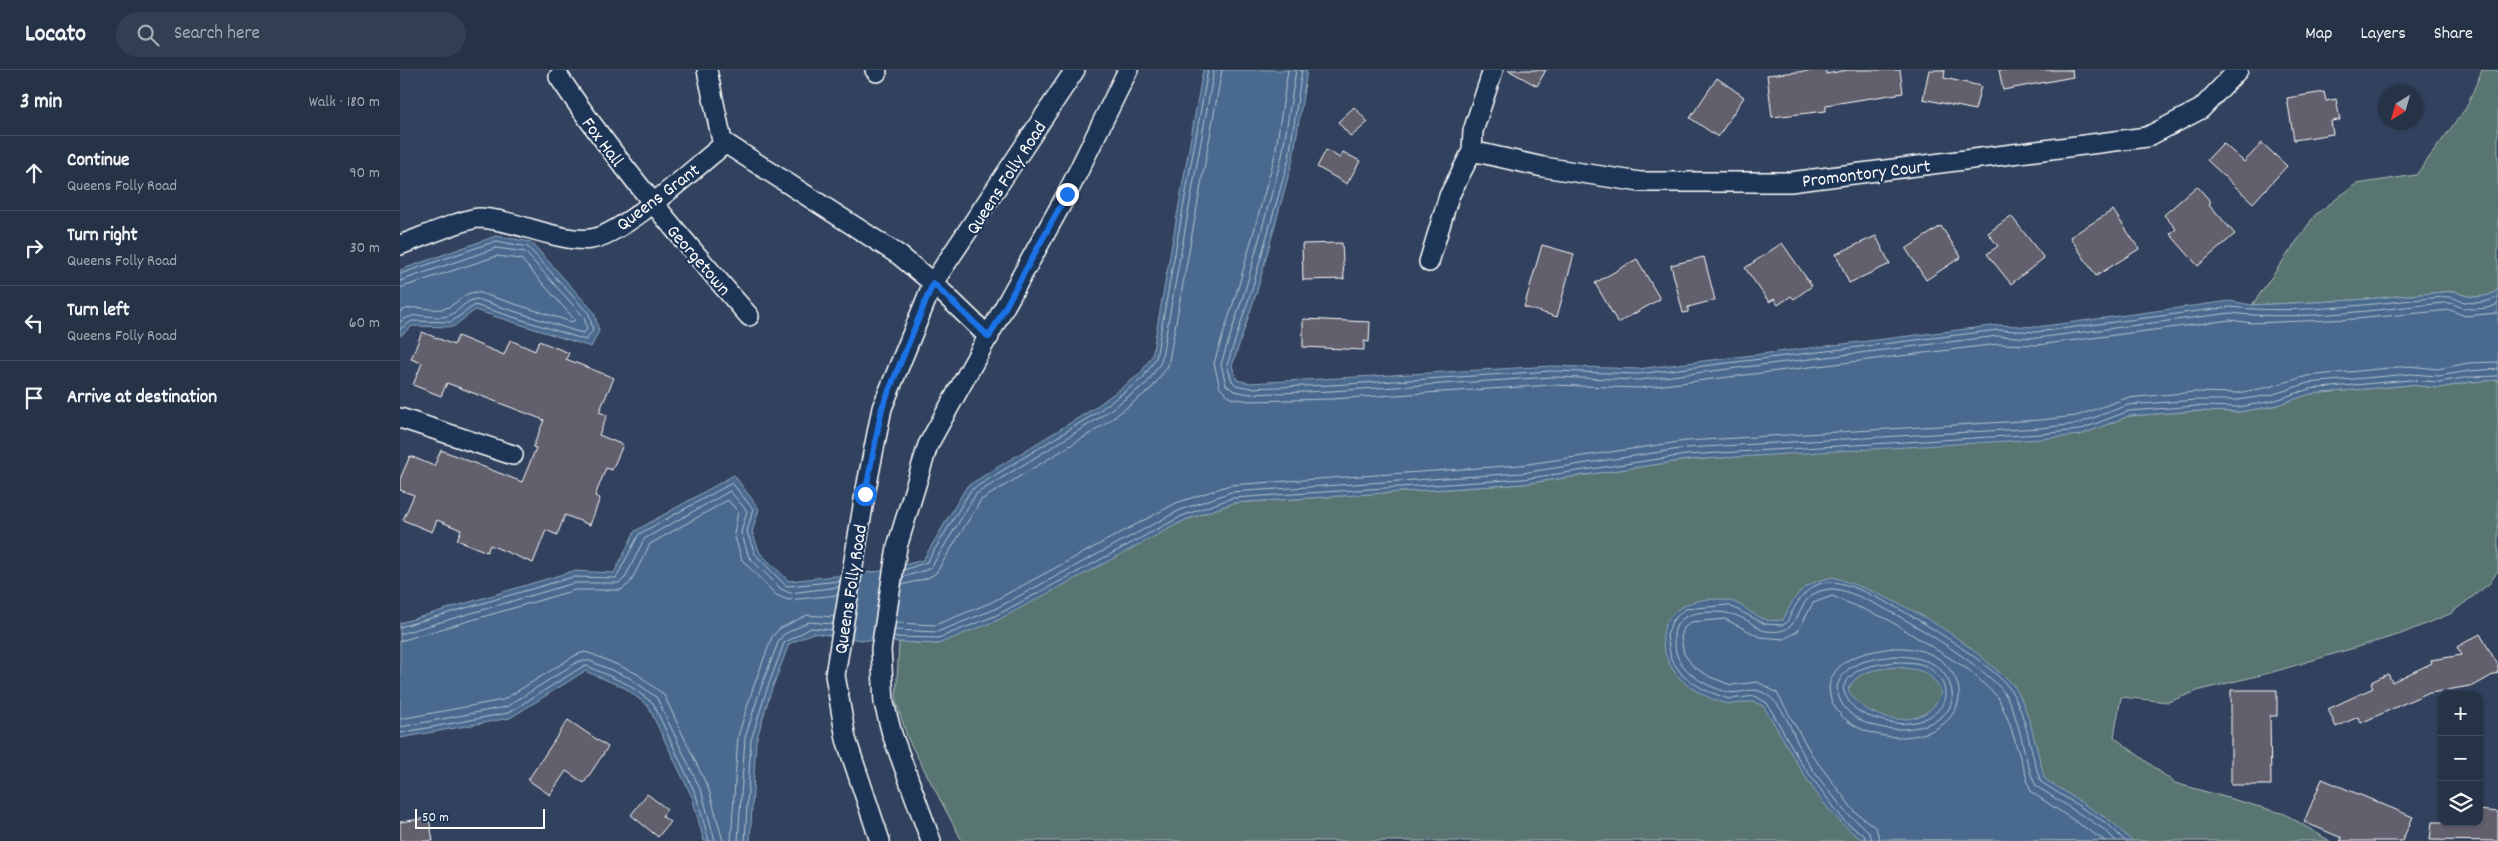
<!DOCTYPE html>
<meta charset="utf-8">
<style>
body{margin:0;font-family:Dekko,sans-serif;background:#323e51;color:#f1f3f6}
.controls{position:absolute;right:15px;bottom:15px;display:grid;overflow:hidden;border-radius:10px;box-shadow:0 1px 4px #0004}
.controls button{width:45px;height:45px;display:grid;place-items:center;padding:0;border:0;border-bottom:1px solid #424d5f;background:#263246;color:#f1f3f6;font:25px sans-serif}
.compass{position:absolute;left:1978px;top:15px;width:45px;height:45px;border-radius:50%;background:#263246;box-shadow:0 1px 4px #0004;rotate:217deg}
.scale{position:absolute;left:15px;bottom:12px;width:130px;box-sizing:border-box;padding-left:5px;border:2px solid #fff;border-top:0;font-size:14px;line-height:18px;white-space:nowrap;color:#fff;-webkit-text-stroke:4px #1d3557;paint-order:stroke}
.stop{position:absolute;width:15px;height:15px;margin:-11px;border:4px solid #1a73e8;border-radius:50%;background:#fff}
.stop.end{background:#1a73e8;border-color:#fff;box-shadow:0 1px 5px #0008}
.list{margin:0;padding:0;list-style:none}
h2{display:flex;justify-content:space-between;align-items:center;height:65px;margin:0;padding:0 20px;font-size:21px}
h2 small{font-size:16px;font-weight:400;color:#a4aab3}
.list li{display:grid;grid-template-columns:32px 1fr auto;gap:15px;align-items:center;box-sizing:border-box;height:75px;padding:0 20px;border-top:1px solid #424d5f}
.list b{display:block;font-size:19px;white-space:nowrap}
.list p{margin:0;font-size:16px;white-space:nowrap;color:#a4aab3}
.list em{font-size:16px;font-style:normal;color:#a4aab3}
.icon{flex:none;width:28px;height:28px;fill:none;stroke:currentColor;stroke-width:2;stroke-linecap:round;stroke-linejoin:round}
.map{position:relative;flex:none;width:2098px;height:771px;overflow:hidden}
header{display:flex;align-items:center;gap:30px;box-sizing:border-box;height:70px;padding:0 25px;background:#263246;border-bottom:1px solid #424d5f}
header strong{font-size:24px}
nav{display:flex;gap:28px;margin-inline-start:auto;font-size:18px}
.search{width:350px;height:45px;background:#323e51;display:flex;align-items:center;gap:12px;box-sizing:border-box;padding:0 18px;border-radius:28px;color:#a4aab3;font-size:19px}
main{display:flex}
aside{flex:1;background:#263246}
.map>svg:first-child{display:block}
</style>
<header>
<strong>Locato</strong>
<div class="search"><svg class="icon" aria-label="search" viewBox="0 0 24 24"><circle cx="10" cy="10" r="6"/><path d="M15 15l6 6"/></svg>Search here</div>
<nav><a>Map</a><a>Layers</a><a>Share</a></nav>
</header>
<main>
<aside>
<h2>3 min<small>Walk · 180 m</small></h2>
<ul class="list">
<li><svg class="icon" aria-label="ahead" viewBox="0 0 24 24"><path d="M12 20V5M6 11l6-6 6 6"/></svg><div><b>Continue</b><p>Queens Folly Road</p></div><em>90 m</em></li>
<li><svg class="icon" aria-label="right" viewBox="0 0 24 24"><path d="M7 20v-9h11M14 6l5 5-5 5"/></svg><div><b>Turn right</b><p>Queens Folly Road</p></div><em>30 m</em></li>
<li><svg class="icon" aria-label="left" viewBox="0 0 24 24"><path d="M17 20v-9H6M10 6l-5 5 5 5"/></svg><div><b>Turn left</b><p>Queens Folly Road</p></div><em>60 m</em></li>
<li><svg class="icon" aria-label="arrive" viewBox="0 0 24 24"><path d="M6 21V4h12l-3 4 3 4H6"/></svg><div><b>Arrive at destination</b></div></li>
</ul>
</aside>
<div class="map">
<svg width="2098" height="771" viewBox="0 0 2098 771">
<rect width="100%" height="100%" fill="#32425e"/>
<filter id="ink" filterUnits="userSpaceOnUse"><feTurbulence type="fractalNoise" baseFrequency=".02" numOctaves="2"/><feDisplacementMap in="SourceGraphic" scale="10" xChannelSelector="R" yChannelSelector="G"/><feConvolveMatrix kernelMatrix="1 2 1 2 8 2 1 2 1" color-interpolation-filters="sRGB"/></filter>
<g filter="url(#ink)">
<path fill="#587572" stroke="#acbab8" d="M 2082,0 L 2098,0 L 2098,220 C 2084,230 2068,228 2054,221 L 1955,230 L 1852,235 L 1915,145 L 1956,114 L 2016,105 L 2066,38 Z
M 2098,310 L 2098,501 L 2089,514 L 2050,544 L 2001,564 L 1873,602 L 1800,620 L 1768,632 L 1721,627 L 1714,667 L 1775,713 L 1885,744 L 1930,771 L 562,771 L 508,669 L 496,632 L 499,572 L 538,574 L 785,450 L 833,433 L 1123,414 L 1287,390 L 1680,365 L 1729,346 L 1796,341 L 1839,342 L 1874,336 L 1909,324 L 2010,315 L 2039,318 L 2071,312 Z"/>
<path fill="#486a8e" stroke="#91a6bb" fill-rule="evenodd" d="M 803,0 L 907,0 L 893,89 L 857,221 L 832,296 L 837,310 L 850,313 L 1152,296 L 1238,299 L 1599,255 L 1637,257 L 1830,231 L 1852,235 L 1955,230 L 2054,221 C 2068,228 2084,230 2098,220 L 2098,310 L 2071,312 L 2039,318 L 2010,315 L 1910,324 L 1874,336 L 1839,342 L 1796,341 L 1729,346 L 1680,365 L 1641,369 L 1287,390 L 1123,414 L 833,433 L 785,450 L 598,550 L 538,574 L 462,570 L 413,563 L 389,574 L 370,624 L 356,671 L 350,771 L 304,771 L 292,727 L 248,636 L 225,618 L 185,601 L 110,648 L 0,668 L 0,553 L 173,501 L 214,503 L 235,461 L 334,405 L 359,439 L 352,462 L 360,483 L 389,511 L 481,501 L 523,490 L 567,416 L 693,339 L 740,304 L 752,286 Z
M 96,166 L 131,172 L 194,242 L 199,261 L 191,277 L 75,240 L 53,257 L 12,256 L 0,266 L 0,200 Z
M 1433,507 C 1491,526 1549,556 1594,598 C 1600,603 1609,609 1614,616 C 1629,637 1637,683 1645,709 L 1712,752 L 1732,771 L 1461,769 C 1414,736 1394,683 1363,636 C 1349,628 1346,634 1331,634 C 1323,634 1309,628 1302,624 C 1282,614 1269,600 1264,579 C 1255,540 1296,523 1330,531 C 1343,534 1354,547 1367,550 C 1372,551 1378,550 1383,550 C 1396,522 1402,514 1433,507 ZM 1496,597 C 1519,600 1530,599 1541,622 C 1529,664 1464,653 1448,619 C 1459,599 1476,600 1496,597 Z"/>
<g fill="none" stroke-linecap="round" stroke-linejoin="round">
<path stroke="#b6c3d2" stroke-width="1" d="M 888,0 L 875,85 L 839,215 L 814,293 L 820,318 L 830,328 L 850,331 L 931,329 L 1152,315 L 1239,318 L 1598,274 L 1638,275 L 1830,250 L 1852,253 L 1956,249 L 2050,240 L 2065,246 L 2098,243
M 896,0 L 882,86 L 846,217 L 821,294 L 826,315 L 834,321 L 850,324 L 931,321 L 1152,307 L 1239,310 L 1598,266 L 1637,268 L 1830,243 C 1898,251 1974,240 2043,233 C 2052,232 2056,236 2064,238 C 2073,240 2090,239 2098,234
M 902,0 L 889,88 L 852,219 L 827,295 L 832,311 L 836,315 L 850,318 L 931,315 L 1152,301 L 1238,304 L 1598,260 L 1637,262 L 1830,237 C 1899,245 1975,233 2043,227 C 2053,226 2056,230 2065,232 C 2074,234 2091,232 2098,227
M 0,204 L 96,171 L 128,177 L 189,244 L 193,260 L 186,270 L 75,235 L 51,252 L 12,251 L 0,259
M 0,211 L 96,178 L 125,182 L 184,247 L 187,259 L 184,263 L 175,261 L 77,229 C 65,230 60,241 50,245 C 33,252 17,238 0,252
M 0,218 L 97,186 L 121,189 L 175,250 L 172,252 L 77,222 C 63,222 58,234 46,238 C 31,243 15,232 0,242
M 504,500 L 527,492 L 571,420 L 696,343 L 743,308 L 756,288 L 808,0
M 503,507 L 526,500 L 532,496 L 576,424 L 699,348 L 747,313 L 761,292 L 814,0
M 502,515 L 528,508 L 536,503 L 581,430 L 704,355 L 752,318 L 768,296 L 822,0
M 496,553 L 535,555 L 590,533 L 776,433 L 830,415 L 1121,395 L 1286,371 L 1640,350 L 1676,346 L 1727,328 L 1795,322 L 1838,323 L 1869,317 L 1907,306 L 2009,296 L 2038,299 L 2068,293 L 2098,292
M 0,557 L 173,507 L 216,508 L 239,464 L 332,413 L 353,439 L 347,462 L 355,484 L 385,515 L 389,516 L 440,511
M 495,560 L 537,562 L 593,540 L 780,440 L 831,422 L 1122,403 L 1286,378 L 1640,358 L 1677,354 L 1728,335 L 1796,330 L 1838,330 L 1871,325 L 1908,313 L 2010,304 L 2039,306 L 2069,301 L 2098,299
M 0,564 L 174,513 L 219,513 L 225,508 L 244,469 L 330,421 L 347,441 L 341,462 L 349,487 L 381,519 L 390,523 L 439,517
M 494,567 L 538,568 L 595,546 L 782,446 L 832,428 L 1123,409 L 1286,385 L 1641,364 L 1679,360 L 1729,341 L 1796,336 L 1839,337 L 1873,331 L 1909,319 L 2010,310 L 2039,312 L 2070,307 L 2098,306
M 0,571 L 175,520 L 221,520 L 230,513 L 250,474 L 328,430 L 338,442 L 334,464 L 342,490 L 376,525 L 388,530 L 438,525
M 1493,578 C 1515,577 1538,582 1551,601 C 1558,611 1561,621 1558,633 C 1541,687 1430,673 1429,617 C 1435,586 1467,582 1493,578 Z
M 1495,586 C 1516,587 1537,589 1548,610 C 1578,669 1441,679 1437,617 C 1444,591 1472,589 1495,586 Z
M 1495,592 C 1504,592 1518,592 1526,596 C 1531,598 1539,607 1542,612 C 1554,635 1529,652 1508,653 C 1495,655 1483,651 1471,647 C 1457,643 1446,632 1443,618 C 1452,596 1474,595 1495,592 Z
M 0,649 L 103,630 L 176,585 L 185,582 L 192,584 L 236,603 L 264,625 L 309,720 L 323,771
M 0,657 L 106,637 L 179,591 L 190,591 L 230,608 L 257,628 L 302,723 L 315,771
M 0,663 L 108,643 L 182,597 L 187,596 L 227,614 L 253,633 L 296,725 L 309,771
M 331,771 L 338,666 L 353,618 L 372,567 L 379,559 L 407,545 L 434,547
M 338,771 L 345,668 L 360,620 L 379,570 L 384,564 L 409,552 L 433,554
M 345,771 L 351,670 L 366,622 L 384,573 L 411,558 L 432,560
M 1466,771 L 1464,765 L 1445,752 L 1401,693 L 1367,633 L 1355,626 L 1329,629 L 1304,620 L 1283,606 L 1271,589 L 1267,566 L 1272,551 L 1285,539 L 1328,535 L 1365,554 L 1383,555 L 1387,552 C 1396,533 1408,511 1432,512 C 1467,513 1590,590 1610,619 C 1627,644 1630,684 1641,712 L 1709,755 L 1725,771
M 1472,771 C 1471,757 1451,750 1443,739 C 1431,722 1415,706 1405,687 C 1394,669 1387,641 1371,628 C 1354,613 1345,625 1328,622 C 1309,618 1281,603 1276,582 C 1274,572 1272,564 1277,555 C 1282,547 1289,545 1297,543 C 1316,541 1331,541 1348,551 C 1354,554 1359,560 1366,561 C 1410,567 1388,523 1430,519 C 1460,516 1589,597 1605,624 C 1622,652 1622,687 1636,716 L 1705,760 L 1716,771
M 1480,771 L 1476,758 L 1455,742 L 1412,685 L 1377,623 L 1358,612 L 1331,615 L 1310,607 L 1293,596 L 1284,584 L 1281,567 L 1284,558 L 1291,552 L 1325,549 L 1360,567 L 1384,569 L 1398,561 L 1413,533 L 1432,526 L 1487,549 L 1569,600 L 1598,627 L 1609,652 L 1631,722 L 1705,771"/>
</g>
<path fill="#63606e" stroke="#fff" d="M 1108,0 L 1146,0 L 1137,16 Z
M 1418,0 L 1426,0 L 1426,4 L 1447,0 L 1500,0 L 1503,23 L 1426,35 L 1426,41 L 1372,47 L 1367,5 Z
M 1529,0 L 1545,0 L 1544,8 L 1581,16 L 1575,40 L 1523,29 Z
M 1599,0 L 1672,0 L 1673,7 L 1603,20 Z
M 1317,8 L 1344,27 L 1318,67 L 1290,48 Z
M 1924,22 L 1926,31 L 1936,29 L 1940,50 L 1931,51 L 1933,64 L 1894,70 L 1887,28 Z
M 954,37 L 968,52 L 951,67 L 938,52 Z
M 1823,73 L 1844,92 L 1862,73 L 1887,96 L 1853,133 L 1807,90 Z
M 926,80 L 940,88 L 943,82 L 960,91 L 947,114 L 917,97 Z
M 1797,116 L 1811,132 L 1809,134 L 1835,164 L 1798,196 L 1770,164 L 1776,159 L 1764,145 Z
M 1713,140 L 1739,179 L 1696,206 L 1670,167 Z
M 1611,146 L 1644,188 L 1611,214 L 1587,184 L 1598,176 L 1588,163 Z
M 1541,156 L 1561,187 L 1526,210 L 1506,179 Z
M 1476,166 L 1490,194 L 1449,213 L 1436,184 Z
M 942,173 L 944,209 L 903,210 L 902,174 Z
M 1382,173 L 1412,216 L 1394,229 L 1391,226 L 1378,235 L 1374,229 L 1369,232 L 1345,198 Z
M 1142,175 L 1174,184 L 1157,247 L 1124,237 Z
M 1304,187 L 1315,230 L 1288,237 L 1288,242 L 1283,243 L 1271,195 Z
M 1237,189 L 1260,229 L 1218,253 L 1195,213 Z
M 903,249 L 970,252 L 969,272 L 964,271 L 964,280 L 903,277 Z
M 22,262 L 54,275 L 58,266 L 104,285 L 110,270 L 135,281 L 139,271 L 169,283 L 166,289 L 214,308 L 199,342 L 207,345 L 199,365 L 223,375 L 212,400 L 206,398 L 195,426 L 200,428 L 190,455 L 165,445 L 157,465 L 146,460 L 133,493 L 90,475 L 87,482 L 57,470 L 61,460 L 37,450 L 32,462 L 3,450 L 14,425 L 0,420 L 0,409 L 10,386 L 34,396 L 41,380 L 122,412 L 136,378 L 133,377 L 144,350 L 47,313 L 41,326 L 13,315 L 22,293 L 11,289 Z
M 2080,564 L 2098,595 L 2098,602 L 2075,615 L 2025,624 L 1961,653 L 1958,647 L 1936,657 L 1928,639 L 1973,618 L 1971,612 L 1988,604 L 1992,612 L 2032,593 L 2031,590 L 2062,585 L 2057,577 Z
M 1831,620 L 1877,620 L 1877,646 L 1870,646 L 1871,715 L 1831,715 Z
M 168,650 L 208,677 L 184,713 L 166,701 L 150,725 L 128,710 Z
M 1922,709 L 2013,747 L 2002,771 L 1940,771 L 1942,768 L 1904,752 Z
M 247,724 L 267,739 L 262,746 L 270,752 L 258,767 L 231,745 Z
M 2079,740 L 2098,742 L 2098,771 L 2030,770 L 2032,752 L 2079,752 Z
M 29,748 L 33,771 L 0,771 L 0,752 Z"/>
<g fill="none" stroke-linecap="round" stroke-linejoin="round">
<g stroke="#fff" stroke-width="22">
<path id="street" d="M 475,0 L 477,2
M 159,7 C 216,92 282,169 349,246
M 322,71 L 499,185 L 533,213 L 589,267
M 1072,81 L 1143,97 L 1240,112 L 1390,112 L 1747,67 L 1801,39 L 1838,0
M 0,175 C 15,170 66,148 79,148 C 114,149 159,173 191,169 C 223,165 293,99 321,77 L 322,71 L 307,0
M 1029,192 L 1049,126 L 1072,81 L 1073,61 L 1093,0
M 0,348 L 113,385
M 480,771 L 446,669 L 435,605 L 465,424 L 482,338 L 533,213 L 675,0
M 531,771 L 492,664 L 484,633 L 481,579 L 497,477 L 528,375 L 667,124 L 728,0"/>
</g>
<use href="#street" stroke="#1d3557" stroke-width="19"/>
</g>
</g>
<g fill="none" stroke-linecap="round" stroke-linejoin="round" filter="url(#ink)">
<path stroke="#1a73e8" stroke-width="6" d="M 465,424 L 482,338 L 533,213 L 589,267 L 667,124"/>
</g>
<g text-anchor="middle" stroke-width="4.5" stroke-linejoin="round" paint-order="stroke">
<g font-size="19" fill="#fff" stroke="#1d3557">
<text transform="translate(204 71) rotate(53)" y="7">Fox Hall</text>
<text transform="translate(1466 102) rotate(-7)" y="7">Promontory Court</text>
<text transform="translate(605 107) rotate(-57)" y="7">Queens Folly Road</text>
<text transform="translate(257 126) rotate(-37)" y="7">Queens Grant</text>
<text transform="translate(300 189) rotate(49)" y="7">Georgetown</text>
<text transform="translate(449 519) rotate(-81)" y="7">Queens Folly Road</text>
</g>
</g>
</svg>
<div class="controls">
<button>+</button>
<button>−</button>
<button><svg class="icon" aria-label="layers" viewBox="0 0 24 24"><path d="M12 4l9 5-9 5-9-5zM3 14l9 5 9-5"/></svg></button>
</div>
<svg class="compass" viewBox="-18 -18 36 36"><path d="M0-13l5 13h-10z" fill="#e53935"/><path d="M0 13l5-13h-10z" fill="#a4aab3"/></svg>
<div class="scale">50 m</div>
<div class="stop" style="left:465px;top:424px"></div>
<div class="stop end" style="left:667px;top:124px"></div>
</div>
</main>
